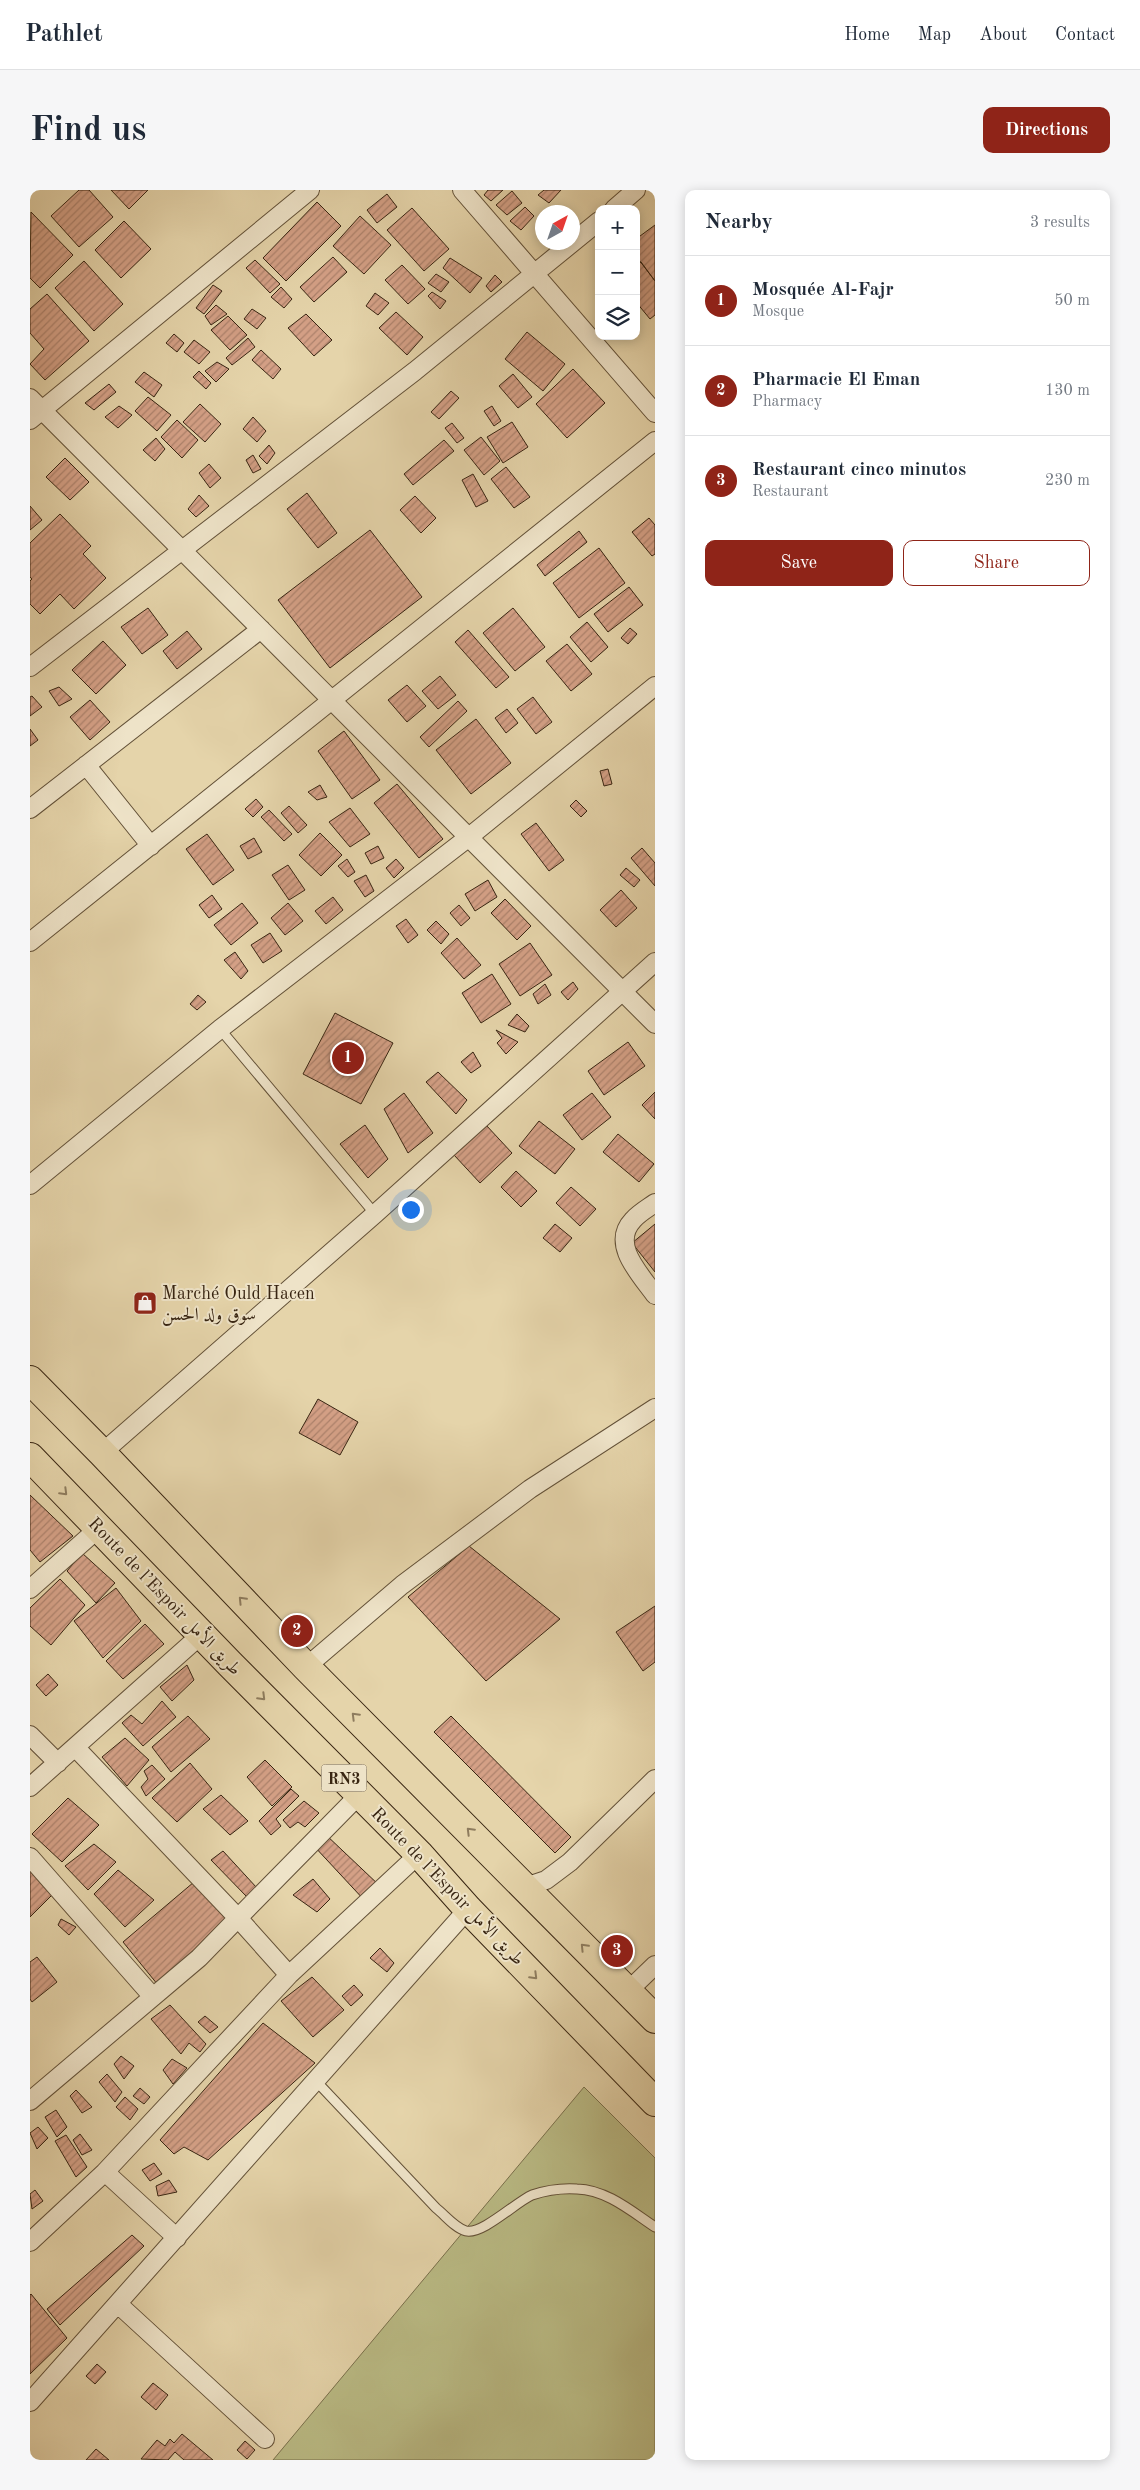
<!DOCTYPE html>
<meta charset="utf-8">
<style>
body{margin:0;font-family:"Old Standard TT",Amiri,serif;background:#f6f6f7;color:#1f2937}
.controls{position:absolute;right:15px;top:15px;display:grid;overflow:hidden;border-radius:10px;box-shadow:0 2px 12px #0003}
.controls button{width:45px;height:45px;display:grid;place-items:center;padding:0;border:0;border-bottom:1px solid #e0e1e3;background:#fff;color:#1f2937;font:25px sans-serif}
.compass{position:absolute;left:505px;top:15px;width:45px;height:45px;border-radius:50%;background:#fff;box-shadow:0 2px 12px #0003;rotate:40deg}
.you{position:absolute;left:380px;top:1019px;width:18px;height:18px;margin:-12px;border:4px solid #fff;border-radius:50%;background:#1a73e8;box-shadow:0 0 0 8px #1a73e833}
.badge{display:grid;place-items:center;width:32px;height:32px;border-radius:50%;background:#8f2418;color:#fff;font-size:16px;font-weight:700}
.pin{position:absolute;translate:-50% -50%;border:2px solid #fff;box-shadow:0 1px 5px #0006}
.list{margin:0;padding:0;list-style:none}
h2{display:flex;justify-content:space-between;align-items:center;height:65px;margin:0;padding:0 20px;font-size:21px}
h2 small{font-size:16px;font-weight:400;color:#747a83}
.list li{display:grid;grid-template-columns:32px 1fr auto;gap:15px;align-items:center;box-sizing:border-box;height:90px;padding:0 20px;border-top:1px solid #e0e1e3}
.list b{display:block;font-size:19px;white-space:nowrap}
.list p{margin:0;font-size:16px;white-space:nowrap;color:#747a83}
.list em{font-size:16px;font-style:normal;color:#747a83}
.actions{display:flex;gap:10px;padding:15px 20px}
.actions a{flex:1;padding:11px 0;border:1px solid #8f2418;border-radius:10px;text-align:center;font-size:18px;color:#8f2418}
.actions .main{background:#8f2418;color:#fff}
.icon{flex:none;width:28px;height:28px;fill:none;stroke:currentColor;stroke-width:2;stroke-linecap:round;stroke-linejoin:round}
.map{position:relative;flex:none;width:625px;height:2270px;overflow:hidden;border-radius:10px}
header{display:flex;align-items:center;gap:30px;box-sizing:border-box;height:70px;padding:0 25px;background:#fff;border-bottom:1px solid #e0e1e3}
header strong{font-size:24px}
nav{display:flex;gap:28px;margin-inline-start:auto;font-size:18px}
.intro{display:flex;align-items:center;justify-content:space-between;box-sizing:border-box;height:120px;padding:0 30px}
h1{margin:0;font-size:35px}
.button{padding:12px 22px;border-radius:10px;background:#8f2418;color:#fff;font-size:18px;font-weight:700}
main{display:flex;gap:30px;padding:0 30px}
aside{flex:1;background:#fff;border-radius:10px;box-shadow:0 2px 12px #0003}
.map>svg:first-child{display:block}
</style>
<header>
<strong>Pathlet</strong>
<nav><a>Home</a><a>Map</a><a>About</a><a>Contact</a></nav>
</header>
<div class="intro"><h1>Find us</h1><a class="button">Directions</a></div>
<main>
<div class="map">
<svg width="625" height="2270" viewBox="0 0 625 2270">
<defs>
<pattern id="building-hatch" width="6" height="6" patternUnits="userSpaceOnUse" patternTransform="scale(1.25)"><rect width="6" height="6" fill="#d4a086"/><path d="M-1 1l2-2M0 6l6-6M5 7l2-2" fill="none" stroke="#ad826c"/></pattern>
</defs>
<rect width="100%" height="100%" fill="#e5d4aa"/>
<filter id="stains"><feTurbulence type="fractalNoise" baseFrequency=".004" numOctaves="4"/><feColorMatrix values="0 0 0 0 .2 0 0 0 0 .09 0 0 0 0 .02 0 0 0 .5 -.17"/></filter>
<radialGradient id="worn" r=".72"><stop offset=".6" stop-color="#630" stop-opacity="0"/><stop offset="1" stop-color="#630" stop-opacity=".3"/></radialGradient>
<path fill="#babb85" stroke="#79704c" d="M 554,1897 L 625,1968 L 625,2270 L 243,2270 Z"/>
<path fill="url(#building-hatch)" stroke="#382512" d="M 49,0 L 59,0 L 83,27 L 49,57 L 21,26 Z
M 81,0 L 118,0 L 99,19 Z
M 458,0 L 473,0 L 461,11 L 454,5 Z
M 514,0 L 531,0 L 519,13 L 508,5 Z
M 482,1 L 492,13 L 477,25 L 466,15 Z
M 357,4 L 367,17 L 347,33 L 337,20 Z
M 287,12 L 311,36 L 256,91 L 233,68 Z
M 495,17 L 504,26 L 491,40 L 480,31 Z
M 382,18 L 419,59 L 394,81 L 357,40 Z
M 1,22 L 43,65 L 10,98 L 0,88 Z
M 330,26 L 361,55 L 334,84 L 303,56 Z
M 94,31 L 121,59 L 91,88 L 65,60 Z
M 625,35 L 625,91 L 606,66 L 606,49 Z
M 303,67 L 317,82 L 284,112 L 270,97 Z
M 420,68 L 452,88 L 440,103 L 413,78 Z
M 225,70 L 250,94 L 240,103 L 216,78 Z
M 54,71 L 93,114 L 64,141 L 25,98 Z
M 611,72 L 625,91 L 625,125 L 620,129 L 606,112 L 606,76 Z
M 372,75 L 395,99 L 378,114 L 355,90 Z
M 406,84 L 419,92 L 411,102 L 398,93 Z
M 465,85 L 472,92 L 461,102 L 456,96 Z
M 183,95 L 192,101 L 174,124 L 166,118 Z
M 251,97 L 262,109 L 254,118 L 241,107 Z
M 402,102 L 416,111 L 410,119 L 398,106 Z
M 345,103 L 359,113 L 348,125 L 336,116 Z
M 17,104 L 59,151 L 15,190 L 0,174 L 14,159 L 0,143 L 0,119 Z
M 186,115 L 197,124 L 181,135 L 175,126 Z
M 222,119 L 236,128 L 227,139 L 214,129 Z
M 366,122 L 393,147 L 377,165 L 349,138 Z
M 276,124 L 302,150 L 284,166 L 258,138 Z
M 198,126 L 217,145 L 200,160 L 181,140 Z
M 497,142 L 535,174 L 513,201 L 475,169 Z
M 144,144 L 154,153 L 147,162 L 136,153 Z
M 218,148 L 225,157 L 202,175 L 196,168 Z
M 164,150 L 180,162 L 169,174 L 154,162 Z
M 231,160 L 251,179 L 243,189 L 222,170 Z
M 187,172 L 199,179 L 186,192 L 175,181 Z
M 543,179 L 575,213 L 537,248 L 506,214 Z
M 169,181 L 181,193 L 176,199 L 163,187 Z
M 114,182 L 132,195 L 124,207 L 105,192 Z
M 483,184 L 502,207 L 488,218 L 469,196 Z
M 79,194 L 86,202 L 64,220 L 55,213 Z
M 421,201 L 429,208 L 409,229 L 401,222 Z
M 118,207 L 141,225 L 127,241 L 105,221 Z
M 170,214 L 191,234 L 175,252 L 153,232 Z
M 89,216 L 102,225 L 88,238 L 75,227 Z
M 462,216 L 471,231 L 464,236 L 454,221 Z
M 223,227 L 236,241 L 227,252 L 213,239 Z
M 147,230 L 168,250 L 152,268 L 131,247 Z
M 482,232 L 498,257 L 473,273 L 457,247 Z
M 422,233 L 434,248 L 427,253 L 415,238 Z
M 451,247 L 470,271 L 454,285 L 434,260 Z
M 126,248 L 135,259 L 125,271 L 113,260 Z
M 414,250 L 424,261 L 383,295 L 374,284 Z
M 239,255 L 245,263 L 237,274 L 229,266 Z
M 223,265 L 231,279 L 223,283 L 216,270 Z
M 35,268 L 59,292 L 40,310 L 16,287 Z
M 179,274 L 191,288 L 180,298 L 169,283 Z
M 476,277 L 500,307 L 484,318 L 461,289 Z
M 443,284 L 458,311 L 446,317 L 432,290 Z
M 277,303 L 307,343 L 288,358 L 257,319 Z
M 169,305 L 179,316 L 166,327 L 158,319 Z
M 385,306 L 406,328 L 391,343 L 370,320 Z
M 0,316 L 12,330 L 0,340 Z
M 30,324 L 61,356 L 53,364 L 76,388 L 44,419 L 30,404 L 10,424 L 0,414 L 0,391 L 2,389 L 0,387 L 0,353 Z
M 619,328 L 625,335 L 625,364 L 622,366 L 602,342 Z
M 340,340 L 392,407 L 300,478 L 248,410 Z
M 549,341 L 557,352 L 515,386 L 507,375 Z
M 569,358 L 595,393 L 549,428 L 523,393 Z
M 599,397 L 613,415 L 578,442 L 564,424 Z
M 118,418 L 138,445 L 112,464 L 91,437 Z
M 483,418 L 515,457 L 485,481 L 453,443 Z
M 557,432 L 578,457 L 561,472 L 540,447 Z
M 600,438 L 607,444 L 598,454 L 591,448 Z
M 438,440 L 479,487 L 466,498 L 425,452 Z
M 157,441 L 172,459 L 147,479 L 133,461 Z
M 73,451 L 96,475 L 66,504 L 42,480 Z
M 537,454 L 562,484 L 541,501 L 516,471 Z
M 410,486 L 426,505 L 408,519 L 392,501 Z
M 377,495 L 396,516 L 377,532 L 358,510 Z
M 29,497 L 42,509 L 29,516 L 19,501 Z
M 2,506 L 12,517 L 0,526 L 0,507 Z
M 503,507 L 522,532 L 506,544 L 487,519 Z
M 60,510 L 80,532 L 60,550 L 40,527 Z
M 428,511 L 437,521 L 399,557 L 390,547 Z
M 477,519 L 488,533 L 476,543 L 465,528 Z
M 446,529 L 481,573 L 441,604 L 406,560 Z
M 0,539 L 8,550 L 0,556 Z
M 314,541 L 350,590 L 322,609 L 288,561 Z
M 578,579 L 582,594 L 574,596 L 570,581 Z
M 367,594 L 413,649 L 389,668 L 344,613 Z
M 290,595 L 297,607 L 287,610 L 278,602 Z
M 226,609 L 233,617 L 223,627 L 215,619 Z
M 546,610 L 557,621 L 551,627 L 540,616 Z
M 259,616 L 277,635 L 268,643 L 251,623 Z
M 320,618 L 340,644 L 320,657 L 299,632 Z
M 239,620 L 262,644 L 254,651 L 231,627 Z
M 506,633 L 534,670 L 519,681 L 491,644 Z
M 290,643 L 312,665 L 291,686 L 269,665 Z
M 177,644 L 204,680 L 183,695 L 156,659 Z
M 224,648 L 232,662 L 218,669 L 210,656 Z
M 348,656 L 354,668 L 341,674 L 335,663 Z
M 612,658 L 625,673 L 625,696 L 601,668 Z
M 317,669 L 325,682 L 318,687 L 308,676 Z
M 366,669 L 374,678 L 364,688 L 356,678 Z
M 258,675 L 275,700 L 259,710 L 242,685 Z
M 596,678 L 610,690 L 604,697 L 590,685 Z
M 336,685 L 344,701 L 335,707 L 324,691 Z
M 458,690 L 467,707 L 445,721 L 435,704 Z
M 591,700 L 607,718 L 586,737 L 570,720 Z
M 182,705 L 192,719 L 179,728 L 169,715 Z
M 303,707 L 313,720 L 296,734 L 285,721 Z
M 475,709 L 501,736 L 487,750 L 461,723 Z
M 212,713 L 228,733 L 201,755 L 184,735 Z
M 258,713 L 273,731 L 255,745 L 241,728 Z
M 429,715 L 440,728 L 431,736 L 420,723 Z
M 376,729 L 388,745 L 378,753 L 366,736 Z
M 406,731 L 419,744 L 411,754 L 397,740 Z
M 240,743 L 252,761 L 233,773 L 221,755 Z
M 427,748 L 451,775 L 434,789 L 411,763 Z
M 500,753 L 522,785 L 490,806 L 469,774 Z
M 205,762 L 218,781 L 211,789 L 194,770 Z
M 462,784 L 481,814 L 451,833 L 432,803 Z
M 543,792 L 548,799 L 538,810 L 531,802 Z
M 515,794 L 521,805 L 508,814 L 503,804 Z
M 168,805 L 176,812 L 167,820 L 160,814 Z
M 305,823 L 363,853 L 331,914 L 273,884 Z
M 487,824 L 499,836 L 495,842 L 478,835 Z
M 466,840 L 488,852 L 476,864 L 467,853 L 472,848 Z
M 598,852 L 615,876 L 574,905 L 558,881 Z
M 443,862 L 451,876 L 441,883 L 431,872 Z
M 408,882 L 437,910 L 426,924 L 396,892 Z
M 625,902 L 625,929 L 612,915 Z
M 374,903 L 403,943 L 378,963 L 354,919 Z
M 562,903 L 581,927 L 552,950 L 533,925 Z
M 509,931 L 545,959 L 525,984 L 489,956 Z
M 335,935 L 358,969 L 338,988 L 310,954 Z
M 456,935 L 482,963 L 450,993 L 424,965 Z
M 588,944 L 624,974 L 609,992 L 573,962 Z
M 486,981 L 507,1001 L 491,1017 L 471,997 Z
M 541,997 L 566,1019 L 550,1036 L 526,1013 Z
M 525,1034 L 542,1048 L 530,1062 L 513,1048 Z
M 625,1034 L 625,1082 L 602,1053 Z
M 288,1209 L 328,1232 L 310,1265 L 269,1243 Z
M 0,1305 L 43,1346 L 10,1372 L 0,1360 Z
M 439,1356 L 530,1429 L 456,1491 L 378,1407 Z
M 52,1363 L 85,1393 L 66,1413 L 37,1381 Z
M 30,1389 L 55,1415 L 21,1455 L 0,1436 L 0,1418 Z
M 86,1398 L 111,1431 L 73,1468 L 44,1431 Z
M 625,1416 L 625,1472 L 613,1481 L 586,1442 Z
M 115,1434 L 134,1454 L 93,1489 L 76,1471 Z
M 157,1475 L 164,1490 L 142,1511 L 130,1497 Z
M 18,1484 L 28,1495 L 16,1506 L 6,1495 Z
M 132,1511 L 146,1527 L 113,1556 L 92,1533 L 101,1525 L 112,1534 Z
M 158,1526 L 180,1549 L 141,1582 L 122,1557 Z
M 421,1526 L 541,1647 L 525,1663 L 404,1542 Z
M 95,1548 L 119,1570 L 97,1596 L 72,1567 Z
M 235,1570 L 262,1597 L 242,1616 L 217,1587 Z
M 160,1573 L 182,1599 L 147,1632 L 122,1608 Z
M 122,1575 L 135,1589 L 116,1606 L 111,1597 L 118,1589 L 114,1581 Z
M 261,1599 L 269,1606 L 246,1629 L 251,1636 L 241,1645 L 229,1631 Z
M 191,1605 L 218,1631 L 200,1645 L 173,1619 Z
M 38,1608 L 69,1635 L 32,1672 L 2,1644 Z
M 274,1611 L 289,1623 L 275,1637 L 268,1632 L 260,1638 L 253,1630 Z
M 294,1643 L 351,1697 L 336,1712 L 283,1655 Z
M 64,1654 L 86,1672 L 58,1700 L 35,1676 Z
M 193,1661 L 227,1698 L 217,1707 L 181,1670 Z
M 0,1678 L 25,1702 L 0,1727 Z
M 88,1680 L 124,1710 L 95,1737 L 64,1704 Z
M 283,1689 L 300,1709 L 287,1722 L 263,1705 Z
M 164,1692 L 200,1734 L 128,1795 L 93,1752 Z
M 31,1729 L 46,1737 L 39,1745 L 28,1735 Z
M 350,1758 L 364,1773 L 357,1782 L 340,1768 Z
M 7,1767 L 27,1792 L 2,1812 L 0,1809 L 0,1772 Z
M 282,1787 L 314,1820 L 283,1847 L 251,1811 Z
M 324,1795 L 333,1805 L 321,1816 L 312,1806 Z
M 140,1815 L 176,1854 L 170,1862 L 159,1853 L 151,1864 L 121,1829 Z
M 175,1826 L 188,1837 L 180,1843 L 168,1832 Z
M 233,1833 L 285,1873 L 178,1970 L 154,1957 L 144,1964 L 130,1950 Z
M 91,1866 L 104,1876 L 94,1889 L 84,1874 Z
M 142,1869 L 157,1878 L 143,1894 L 133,1880 Z
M 77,1884 L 92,1902 L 85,1912 L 69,1892 Z
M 110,1898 L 120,1907 L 114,1914 L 103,1906 Z
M 46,1900 L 62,1917 L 52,1923 L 40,1906 Z
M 95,1907 L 108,1919 L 100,1930 L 86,1917 Z
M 26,1920 L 37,1937 L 27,1947 L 15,1927 Z
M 8,1937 L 18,1948 L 7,1959 L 0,1943 Z
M 50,1944 L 62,1960 L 52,1965 L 43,1950 Z
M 36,1945 L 57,1977 L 46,1987 L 25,1951 Z
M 124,1973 L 132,1984 L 120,1991 L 112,1980 Z
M 139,1990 L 147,2002 L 128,2006 L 126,1996 Z
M 5,2000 L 13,2011 L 2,2019 L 0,2004 Z
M 102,2045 L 114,2056 L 30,2135 L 17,2119 Z
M 1,2104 L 37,2148 L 0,2184 L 0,2105 Z
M 67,2174 L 76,2182 L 65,2194 L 56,2186 Z
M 123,2193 L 138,2205 L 126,2220 L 111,2207 Z
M 152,2244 L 183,2270 L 154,2270 L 145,2262 L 138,2270 L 111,2269 L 127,2250 L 135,2256 L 140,2249 L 144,2253 Z
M 215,2251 L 225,2260 L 217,2269 L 207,2260 Z
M 66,2259 L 79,2270 L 56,2270 Z"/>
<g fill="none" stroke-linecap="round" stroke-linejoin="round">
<g stroke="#635138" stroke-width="11">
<path id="lane" d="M 190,839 L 345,1024
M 286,1891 L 406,2018 C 415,2025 425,2038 436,2041 C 452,2045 486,2012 502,2005 C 517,2000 532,1998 547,1999 C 577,2000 601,2021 625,2037"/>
</g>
<g stroke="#635138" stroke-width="20">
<path id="street" d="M 432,0 L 625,223
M 584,19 L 606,0
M 0,208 L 625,834
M 0,230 L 280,0
M 0,477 L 385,181 L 569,31
M 56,575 L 121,656
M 0,619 L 231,439
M 0,752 L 625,251
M 0,995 L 190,839 L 439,647 L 625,496
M 625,1013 C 618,1018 609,1023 603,1030 C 580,1054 610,1084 625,1105
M 72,1263 L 345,1024 L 625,772
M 0,1399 L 70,1337
M 276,1477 L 372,1395 L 500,1299 L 625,1218
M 0,1545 L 28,1573
M 0,1597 L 172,1444
M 0,1667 L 123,1807
M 495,1697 L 516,1690 L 540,1672 L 625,1589
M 259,1785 L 208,1728 L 330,1604
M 597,1802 L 625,1775
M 0,1911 L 169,1768 L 208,1728 L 45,1557
M 75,1982 L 259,1785 L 389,1664
M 0,2052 L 75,1982 L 147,2048
M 88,2114 L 235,2249
M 0,2212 L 438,1719"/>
</g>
<g stroke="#382512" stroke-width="30">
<path id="highway" d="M 0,1190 L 72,1263 L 276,1477 L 625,1829
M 0,1267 L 200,1474 L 389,1664 L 438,1719 L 625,1912"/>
</g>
<use href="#lane" stroke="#eee3c8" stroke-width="9"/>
<use href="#street" stroke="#eee3c8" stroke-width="18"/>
<use href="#highway" stroke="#e5d4aa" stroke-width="28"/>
</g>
<defs><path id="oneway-chevron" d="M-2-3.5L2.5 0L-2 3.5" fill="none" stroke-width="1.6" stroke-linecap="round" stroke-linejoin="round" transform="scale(1.25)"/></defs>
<g stroke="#8e7c5e">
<use href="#oneway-chevron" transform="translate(34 1302) rotate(45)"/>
<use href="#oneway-chevron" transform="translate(212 1410) rotate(-134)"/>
<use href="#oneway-chevron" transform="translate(232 1507) rotate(45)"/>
<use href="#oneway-chevron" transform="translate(325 1526) rotate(-135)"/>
<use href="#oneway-chevron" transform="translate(440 1641) rotate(-135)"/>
<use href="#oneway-chevron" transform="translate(554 1757) rotate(-134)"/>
<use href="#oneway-chevron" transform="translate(504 1786) rotate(45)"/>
</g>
<defs>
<g id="shop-square" transform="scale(1.25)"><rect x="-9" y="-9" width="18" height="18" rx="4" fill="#8f2418" stroke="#eee3c8"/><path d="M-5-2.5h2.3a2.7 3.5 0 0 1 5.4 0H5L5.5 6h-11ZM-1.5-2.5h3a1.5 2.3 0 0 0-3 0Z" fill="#fff"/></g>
</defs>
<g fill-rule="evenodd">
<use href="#shop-square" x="115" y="1113"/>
</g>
<g text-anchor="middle" stroke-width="4" stroke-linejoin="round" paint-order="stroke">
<rect fill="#eee3c8" stroke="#6f5e49" stroke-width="1" x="291.5" y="1574.5" width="45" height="27" rx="4"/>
<g font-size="16" font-weight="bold" fill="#382512">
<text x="314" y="1594">RN3</text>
</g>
<g font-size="18" fill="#382512" stroke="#eee3c8" text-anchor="start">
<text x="132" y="1109">Marché Ould Hacen<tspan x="132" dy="21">سوق ولد الحسن</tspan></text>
</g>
<g font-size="18" fill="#382512" stroke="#eee3c8">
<text transform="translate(135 1406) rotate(46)" y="6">Route de l’Espoir طريق الأمل</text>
<text transform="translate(418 1696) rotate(46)" y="6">Route de l’Espoir طريق الأمل</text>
</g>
</g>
<rect width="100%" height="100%" filter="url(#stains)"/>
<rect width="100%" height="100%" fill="url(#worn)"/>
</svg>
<div class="controls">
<button>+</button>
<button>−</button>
<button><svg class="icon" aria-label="layers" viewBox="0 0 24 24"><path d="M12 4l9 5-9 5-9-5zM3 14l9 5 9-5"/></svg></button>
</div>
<svg class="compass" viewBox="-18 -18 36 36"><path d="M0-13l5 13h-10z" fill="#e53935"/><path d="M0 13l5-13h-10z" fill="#747a83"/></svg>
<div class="you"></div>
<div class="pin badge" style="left:318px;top:868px">1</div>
<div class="pin badge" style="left:267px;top:1441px">2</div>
<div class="pin badge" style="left:587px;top:1761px">3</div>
</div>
<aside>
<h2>Nearby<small>3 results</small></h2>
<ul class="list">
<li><span class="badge">1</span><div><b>Mosquée Al-Fajr</b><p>Mosque</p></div><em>50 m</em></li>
<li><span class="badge">2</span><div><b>Pharmacie El Eman</b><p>Pharmacy</p></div><em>130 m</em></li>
<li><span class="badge">3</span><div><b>Restaurant cinco minutos</b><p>Restaurant</p></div><em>230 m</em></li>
</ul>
<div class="actions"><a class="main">Save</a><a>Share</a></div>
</aside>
</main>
